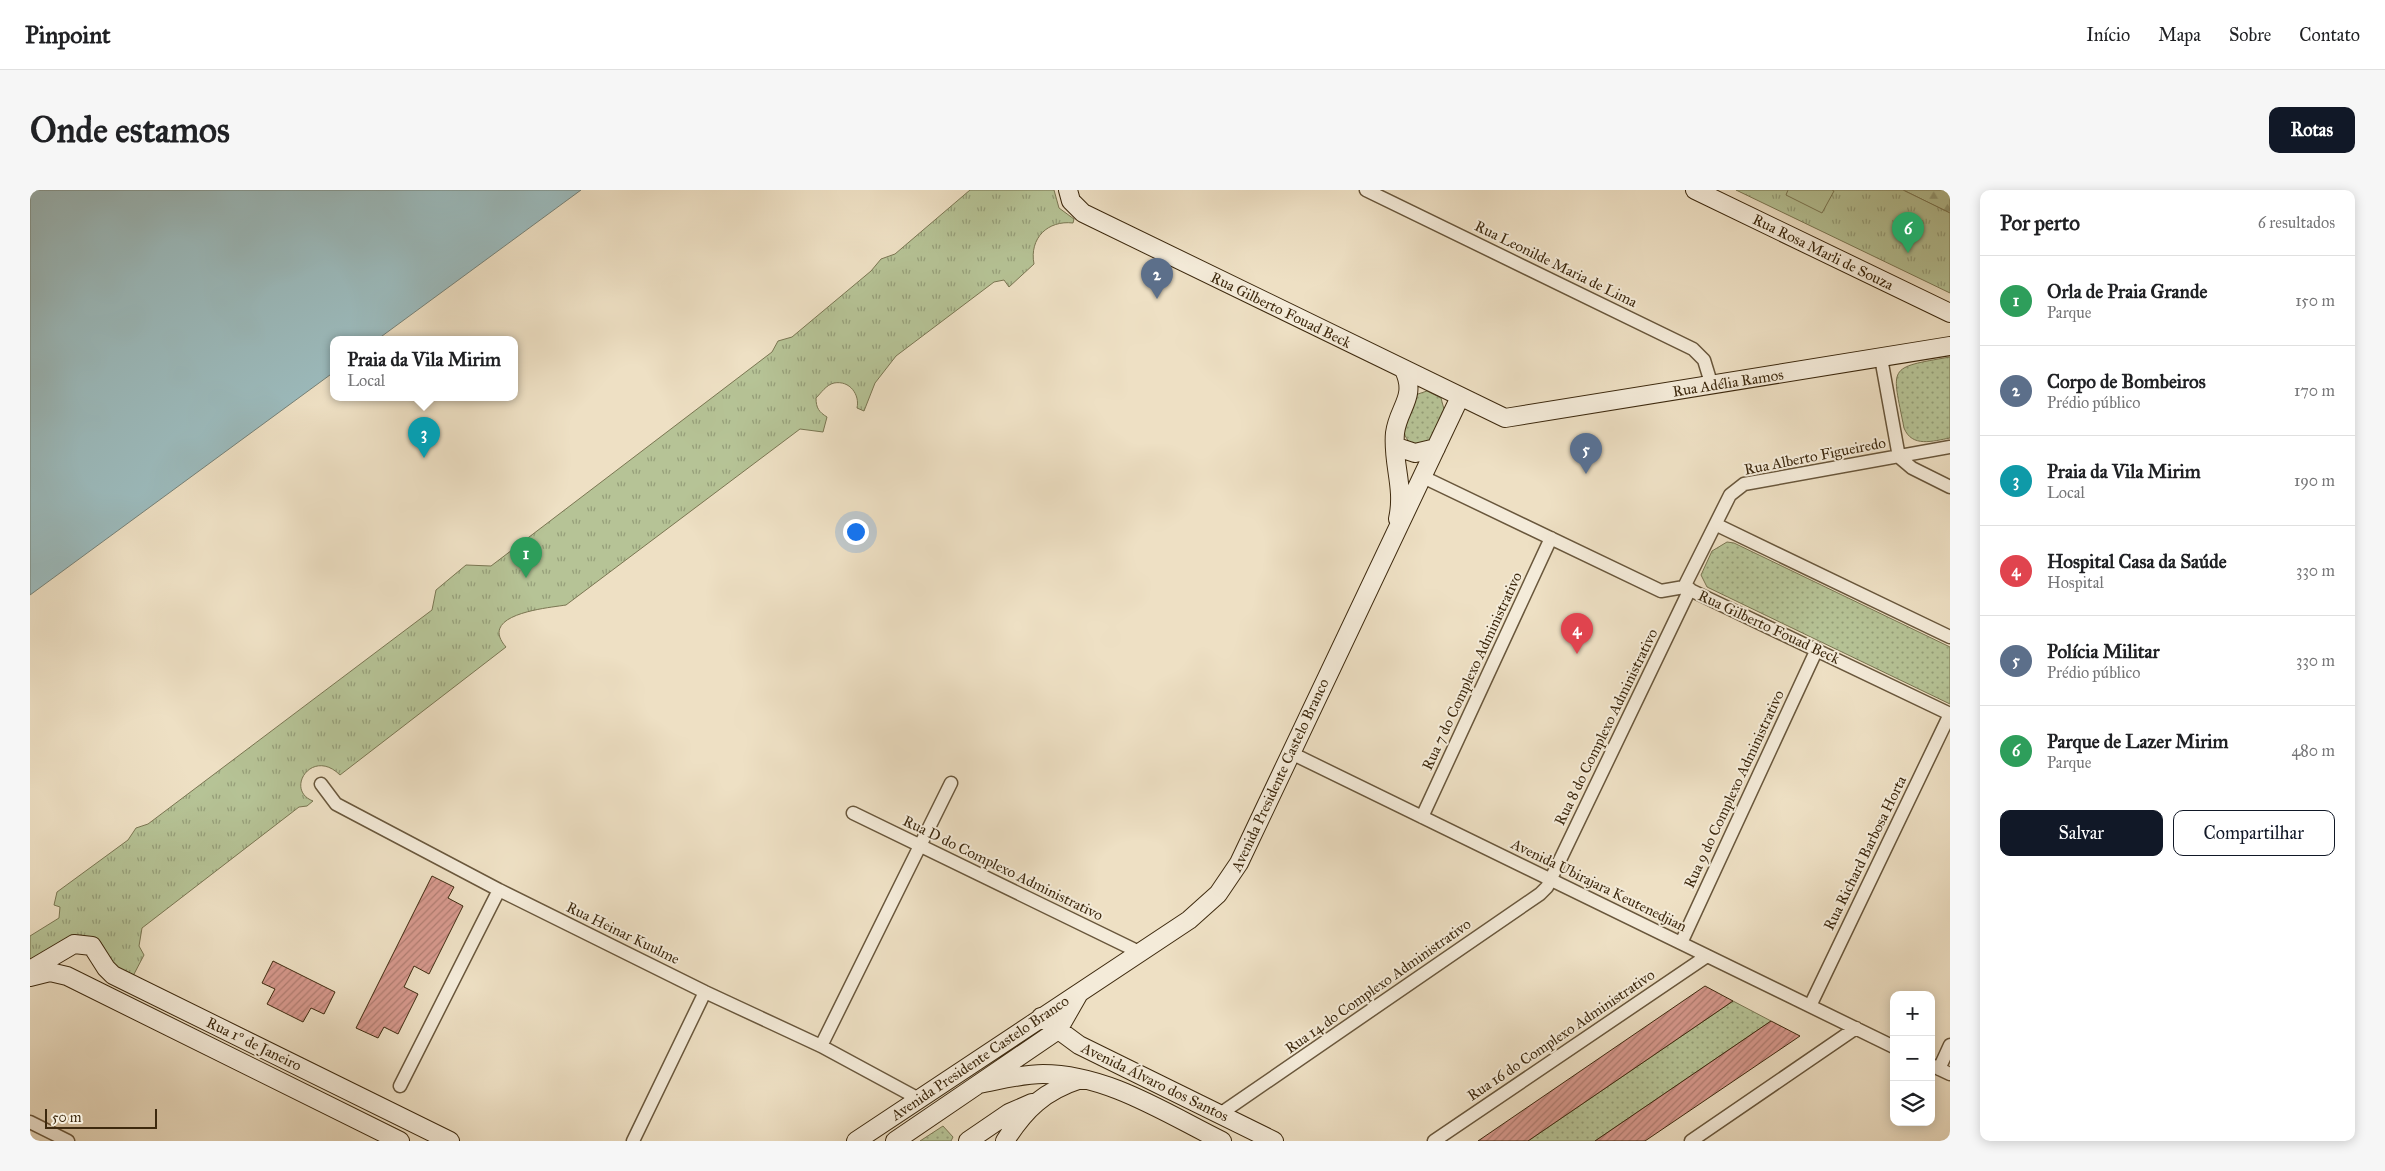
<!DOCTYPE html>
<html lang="pt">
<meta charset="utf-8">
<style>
body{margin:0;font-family:"IM FELL Great Primer",serif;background:#f6f6f6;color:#202124}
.controls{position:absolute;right:15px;bottom:15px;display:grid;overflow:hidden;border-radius:10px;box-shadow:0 2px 12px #0003}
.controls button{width:45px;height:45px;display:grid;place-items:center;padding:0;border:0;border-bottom:1px solid #e0e0e0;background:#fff;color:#202124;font:25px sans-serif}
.scale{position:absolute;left:15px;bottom:12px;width:112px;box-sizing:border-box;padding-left:5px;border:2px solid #3d290e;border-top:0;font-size:14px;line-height:18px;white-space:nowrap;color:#3d290e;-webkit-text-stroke:4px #f4ebd9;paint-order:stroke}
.you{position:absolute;left:825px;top:341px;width:18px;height:18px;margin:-12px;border:4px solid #fff;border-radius:50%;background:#1a73e8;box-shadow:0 0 0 8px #1a73e833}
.badge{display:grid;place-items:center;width:32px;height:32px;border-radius:50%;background:#111827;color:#fff;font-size:16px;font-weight:700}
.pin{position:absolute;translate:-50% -41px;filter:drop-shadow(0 1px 2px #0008)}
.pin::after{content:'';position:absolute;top:26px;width:18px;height:15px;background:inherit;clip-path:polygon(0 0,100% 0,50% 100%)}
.popup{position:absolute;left:300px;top:146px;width:188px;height:65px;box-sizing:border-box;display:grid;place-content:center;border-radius:10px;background:#fff;filter:drop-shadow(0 1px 4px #0005);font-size:16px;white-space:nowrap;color:#757577}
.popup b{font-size:19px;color:#202124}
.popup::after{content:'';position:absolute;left:50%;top:100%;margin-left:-10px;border:10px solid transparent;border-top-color:#fff}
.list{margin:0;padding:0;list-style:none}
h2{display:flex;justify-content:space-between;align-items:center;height:65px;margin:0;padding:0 20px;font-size:21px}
h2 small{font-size:16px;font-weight:400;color:#757577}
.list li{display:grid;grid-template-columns:32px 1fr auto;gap:15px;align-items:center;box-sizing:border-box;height:90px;padding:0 20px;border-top:1px solid #e0e0e0}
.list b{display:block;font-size:19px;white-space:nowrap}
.list p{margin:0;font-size:16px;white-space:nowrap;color:#757577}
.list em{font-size:16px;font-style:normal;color:#757577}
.actions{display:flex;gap:10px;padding:15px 20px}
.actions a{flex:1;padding:11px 0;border:1px solid #111827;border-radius:10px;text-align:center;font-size:18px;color:#111827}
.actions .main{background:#111827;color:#fff}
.icon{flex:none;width:28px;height:28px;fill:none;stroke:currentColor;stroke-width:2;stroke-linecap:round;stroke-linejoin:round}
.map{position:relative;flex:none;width:1920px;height:951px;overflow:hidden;border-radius:10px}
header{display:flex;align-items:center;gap:30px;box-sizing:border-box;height:70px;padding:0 25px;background:#fff;border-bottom:1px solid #e0e0e0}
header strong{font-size:24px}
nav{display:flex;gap:28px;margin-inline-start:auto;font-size:18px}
.intro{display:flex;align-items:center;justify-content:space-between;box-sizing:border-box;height:120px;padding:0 30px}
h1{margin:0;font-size:35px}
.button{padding:12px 22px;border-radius:10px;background:#111827;color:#fff;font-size:18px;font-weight:700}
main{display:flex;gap:30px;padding:0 30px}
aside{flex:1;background:#fff;border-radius:10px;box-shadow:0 2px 12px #0003}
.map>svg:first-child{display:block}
</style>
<header>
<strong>Pinpoint</strong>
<nav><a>Início</a><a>Mapa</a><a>Sobre</a><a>Contato</a></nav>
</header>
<div class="intro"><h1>Onde estamos</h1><a class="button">Rotas</a></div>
<main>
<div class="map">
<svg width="1920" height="951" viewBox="0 0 1920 951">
<defs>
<pattern id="grass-dots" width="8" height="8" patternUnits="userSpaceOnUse" patternTransform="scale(1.25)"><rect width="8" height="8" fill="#b6c396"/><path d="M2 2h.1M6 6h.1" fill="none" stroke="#959e79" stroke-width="1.8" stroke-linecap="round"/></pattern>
<pattern id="forest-firs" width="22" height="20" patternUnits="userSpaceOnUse" patternTransform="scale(1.25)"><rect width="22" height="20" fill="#b6c396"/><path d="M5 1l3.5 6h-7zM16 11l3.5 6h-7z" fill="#959e79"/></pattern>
<pattern id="park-tufts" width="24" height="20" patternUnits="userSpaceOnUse" patternTransform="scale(1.25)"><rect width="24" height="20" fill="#b6c396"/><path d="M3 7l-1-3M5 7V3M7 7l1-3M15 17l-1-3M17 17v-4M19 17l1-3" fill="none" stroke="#959e79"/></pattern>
<pattern id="building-hatch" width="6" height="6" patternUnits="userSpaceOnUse" patternTransform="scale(1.25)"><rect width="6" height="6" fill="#d7998e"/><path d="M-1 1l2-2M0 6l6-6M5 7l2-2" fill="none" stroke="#b07d72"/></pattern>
</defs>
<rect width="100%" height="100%" fill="#eee0c4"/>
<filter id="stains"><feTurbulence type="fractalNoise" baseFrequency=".004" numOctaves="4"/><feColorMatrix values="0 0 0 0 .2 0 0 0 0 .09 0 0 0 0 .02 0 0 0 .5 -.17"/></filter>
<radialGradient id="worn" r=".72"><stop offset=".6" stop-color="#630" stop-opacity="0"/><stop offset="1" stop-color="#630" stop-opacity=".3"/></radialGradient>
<path fill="url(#grass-dots)" stroke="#7a7652" d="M 1920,167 L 1920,248 C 1903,251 1882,258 1874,238 C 1862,176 1856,178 1920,167 Z
M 1397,201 L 1411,208 L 1415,223 L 1401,251 L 1385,255 C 1364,246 1379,223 1384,208 L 1388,204 Z
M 1697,352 L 1704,353 L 1920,457 L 1920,514 L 1677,397 L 1671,385 L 1682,361 Z
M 1703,811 L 1741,831 L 1565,951 L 1498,951 Z
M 913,936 L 923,947 L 921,951 L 890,951 Z"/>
<path fill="url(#forest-firs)" stroke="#7a7652" d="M 1873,0 L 1920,0 L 1920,23 Z"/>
<path fill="url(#park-tufts)" stroke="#7a7652" d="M 940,0 L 1024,0 L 1029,18 L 1044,29 L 1043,33 C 1018,30 999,48 1004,74 L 979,97 L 974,90 L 964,92 L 866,166 L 845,193 L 834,221 L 827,218 C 830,205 820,190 804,193 C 796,195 791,203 786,208 C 786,218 789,222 797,227 L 793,242 L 770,239 L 536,415 C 517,418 447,424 476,457 L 310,585 C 282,557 254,600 283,611 L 277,616 L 269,617 L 112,738 L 109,756 L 114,765 L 103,786 L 84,775 L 70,751 L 51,745 L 42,747 L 0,774 L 0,746 L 29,728 L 30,717 L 24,715 L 27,702 L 98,650 L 106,638 L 118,634 L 402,420 L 406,400 L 436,375 L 461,376 L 742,162 L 748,151 L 762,147 L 841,81 L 851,69 L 865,64 Z
M 1706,0 L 1873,0 L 1920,23 L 1920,103 Z"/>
<path fill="#b6c396" stroke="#7a7652" d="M 1758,0 L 1802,0 L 1804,1 L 1792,23 L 1756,5 Z"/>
<path fill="#9cbbbd" stroke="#768177" d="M 0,0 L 551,0 L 348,149 L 304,149 L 304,182 L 0,405 Z"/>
<path fill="url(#building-hatch)" stroke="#3d290e" d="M 402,686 L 424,697 L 418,708 L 433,716 L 399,784 L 384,776 L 374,797 L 388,804 L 368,844 L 354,837 L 348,848 L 326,838 Z
M 243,771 L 305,802 L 294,824 L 281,818 L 273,832 L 237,814 L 245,799 L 232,793 Z
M 1675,796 L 1703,811 L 1498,951 L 1448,951 Z
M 1741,831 L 1770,846 L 1615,951 L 1565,951 Z"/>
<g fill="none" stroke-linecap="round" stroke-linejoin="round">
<g stroke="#69573c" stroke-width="15">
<path id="street" d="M 1336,0 L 1663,159 L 1674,170 L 1682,196
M 1851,168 L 1869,267
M 1869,267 L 1882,278 L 1920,297
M 1393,287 L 1631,401 L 1654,397 L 1920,524
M 1687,335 L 1920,447
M 1654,397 L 1700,305 L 1714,294 L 1920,257
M 1261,563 L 1864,857
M 291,594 L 306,614 L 469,700 L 675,802 L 791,856 L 889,909
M 823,623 L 1109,762
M 1392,627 L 1521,348
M 1651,753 L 1787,459
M 1780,816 L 1920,524
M 791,856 L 921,593
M 1901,875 L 1920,884
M 1909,879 L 1920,855
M 370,896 L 469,700
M 1190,924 L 1510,704 L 1517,697 L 1660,399
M 0,932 L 38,951
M 603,951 L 675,802
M 1404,951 L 1677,766
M 1661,951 L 1826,838"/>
</g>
<g stroke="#3d290e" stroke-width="20">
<path id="secondary" d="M 1038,0 L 1041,11 L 1053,23 L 1475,228 L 1920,156
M 1665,0 L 1920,123
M 1370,258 L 1385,263 L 1406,258
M 1368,329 C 1375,297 1362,273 1365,243 C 1368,218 1387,207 1374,180
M 0,780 L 44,754 L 62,756 L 76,778 L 83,785 L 420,951
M 0,787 L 20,782 L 37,786 L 370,951
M 1011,827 L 1049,855 L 1244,951
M 949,894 C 970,890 992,884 1013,884 C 1077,884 1137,924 1192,951
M 826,951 L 1159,730 L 1188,704 L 1209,673 L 1430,207
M 865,951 L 1028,840 L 1048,805
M 938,951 L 979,923 L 1002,913
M 975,951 C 995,919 1014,901 1051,889"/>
</g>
<use href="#street" stroke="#f4ebd9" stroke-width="12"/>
<use href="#secondary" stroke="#f4ebd9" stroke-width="18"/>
</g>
<g text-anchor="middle" stroke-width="4" stroke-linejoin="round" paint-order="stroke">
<g font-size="15" fill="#3d290e" stroke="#f4ebd9">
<text transform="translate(1793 62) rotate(26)" y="5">Rua Rosa Marli de Souza</text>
<text transform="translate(1526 74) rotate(26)" y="5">Rua Leonilde Maria de Lima</text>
<text transform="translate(1251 120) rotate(26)" y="5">Rua Gilberto Fouad Beck</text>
<text transform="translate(1698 193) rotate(-9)" y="5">Rua Adélia Ramos</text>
<text transform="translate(1785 266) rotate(-11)" y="5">Rua Alberto Figueiredo</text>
<text transform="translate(1739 437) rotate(25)" y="5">Rua Gilberto Fouad Beck</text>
<text transform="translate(1442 481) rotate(-65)" y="5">Rua 7 do Complexo Administrativo</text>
<text transform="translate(1576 537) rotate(-64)" y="5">Rua 8 do Complexo Administrativo</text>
<text transform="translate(1250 585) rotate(-65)" y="5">Avenida Presidente Castelo Branco</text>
<text transform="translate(1704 599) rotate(-65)" y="5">Rua 9 do Complexo Administrativo</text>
<text transform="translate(1835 663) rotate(-64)" y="5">Rua Richard Barbosa Horta</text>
<text transform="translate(973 678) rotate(26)" y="5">Rua D do Complexo Administrativo</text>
<text transform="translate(1569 695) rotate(26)" y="5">Avenida Ubirajara Keutenedjian</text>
<text transform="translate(593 743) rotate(26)" y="5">Rua Heinar Kuulme</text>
<text transform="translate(1348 796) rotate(-35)" y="5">Rua 14 do Complexo Administrativo</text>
<text transform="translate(1531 845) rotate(-34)" y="5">Rua 16 do Complexo Administrativo</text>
<text transform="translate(224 854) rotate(26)" y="5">Rua 1º de Janeiro</text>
<text transform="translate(950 868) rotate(-34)" y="5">Avenida Presidente Castelo Branco</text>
<text transform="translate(1125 892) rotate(26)" y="5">Avenida Álvaro dos Santos</text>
</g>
</g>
<rect width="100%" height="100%" filter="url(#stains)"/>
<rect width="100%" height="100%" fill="url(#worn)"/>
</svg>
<div class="controls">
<button>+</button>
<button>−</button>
<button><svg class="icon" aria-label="layers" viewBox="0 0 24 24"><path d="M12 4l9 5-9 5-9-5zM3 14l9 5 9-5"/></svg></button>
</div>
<div class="scale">50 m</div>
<div class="you"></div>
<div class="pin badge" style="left:496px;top:388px;background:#2e9e5b">1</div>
<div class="pin badge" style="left:1127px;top:109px;background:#5c6f8a">2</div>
<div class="pin badge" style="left:394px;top:268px;background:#0f9aa8">3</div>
<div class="popup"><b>Praia da Vila Mirim</b>Local</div>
<div class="pin badge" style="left:1547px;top:464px;background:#e0444e">4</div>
<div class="pin badge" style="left:1556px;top:284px;background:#5c6f8a">5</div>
<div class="pin badge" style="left:1878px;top:63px;background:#2e9e5b">6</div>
</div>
<aside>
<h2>Por perto<small>6 resultados</small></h2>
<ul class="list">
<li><span class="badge" style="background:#2e9e5b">1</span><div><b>Orla de Praia Grande</b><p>Parque</p></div><em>150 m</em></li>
<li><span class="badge" style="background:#5c6f8a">2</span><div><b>Corpo de Bombeiros</b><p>Prédio público</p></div><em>170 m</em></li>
<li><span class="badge" style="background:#0f9aa8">3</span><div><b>Praia da Vila Mirim</b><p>Local</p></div><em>190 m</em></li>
<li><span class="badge" style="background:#e0444e">4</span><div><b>Hospital Casa da Saúde</b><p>Hospital</p></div><em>330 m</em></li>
<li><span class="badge" style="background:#5c6f8a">5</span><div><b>Polícia Militar</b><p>Prédio público</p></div><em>330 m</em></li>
<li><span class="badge" style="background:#2e9e5b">6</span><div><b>Parque de Lazer Mirim</b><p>Parque</p></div><em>480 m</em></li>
</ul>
<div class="actions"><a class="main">Salvar</a><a>Compartilhar</a></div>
</aside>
</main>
